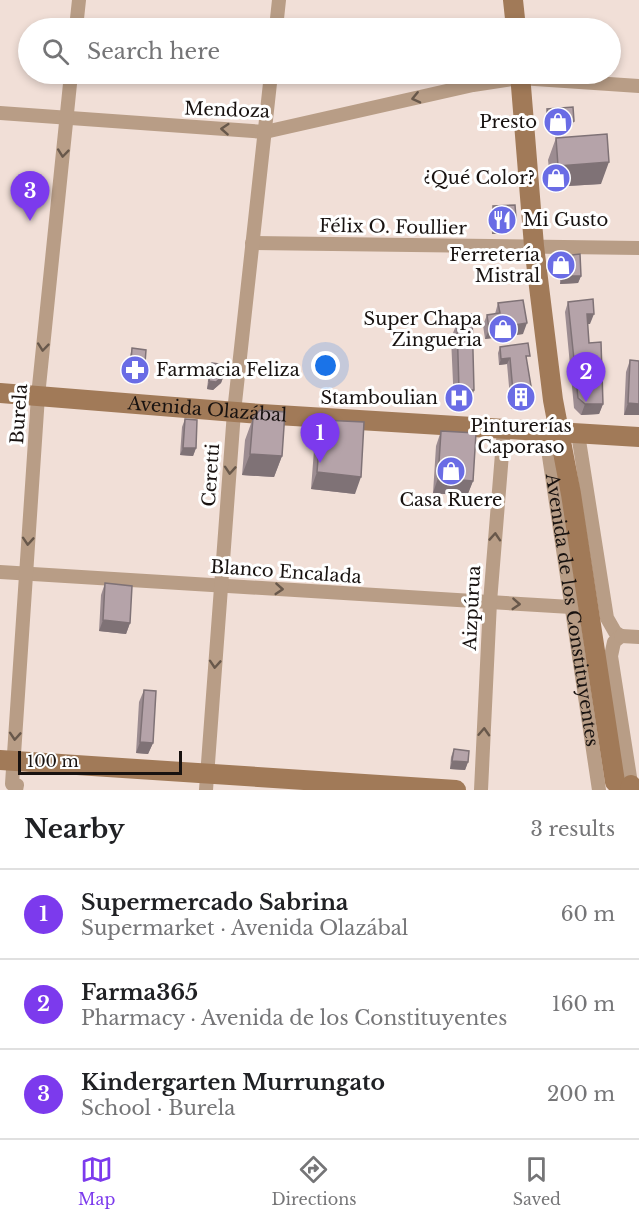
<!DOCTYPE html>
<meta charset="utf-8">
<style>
body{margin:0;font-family:"Libre Baskerville",serif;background:#f2f2f2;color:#202124}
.scale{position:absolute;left:18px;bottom:15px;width:164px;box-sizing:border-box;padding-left:6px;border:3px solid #181210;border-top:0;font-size:16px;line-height:21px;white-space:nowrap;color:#181210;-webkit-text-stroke:4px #fff;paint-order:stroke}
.you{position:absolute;left:326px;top:366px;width:21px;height:21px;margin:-15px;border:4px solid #fff;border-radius:50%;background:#1a73e8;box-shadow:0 0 0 9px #1a73e833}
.badge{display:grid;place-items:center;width:39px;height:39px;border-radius:50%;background:#7c3aed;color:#fff;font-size:20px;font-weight:700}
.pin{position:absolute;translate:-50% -50px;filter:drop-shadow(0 2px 3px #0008)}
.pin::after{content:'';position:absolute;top:32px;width:21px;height:18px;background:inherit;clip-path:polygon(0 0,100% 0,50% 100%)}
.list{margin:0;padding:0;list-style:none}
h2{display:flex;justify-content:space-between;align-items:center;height:78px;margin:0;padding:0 24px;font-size:26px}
h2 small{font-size:20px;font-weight:400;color:#757577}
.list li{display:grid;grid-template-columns:39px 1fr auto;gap:18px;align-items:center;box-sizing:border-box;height:90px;padding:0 24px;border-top:2px solid #e0e0e0}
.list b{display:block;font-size:22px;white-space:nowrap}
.list p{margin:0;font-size:20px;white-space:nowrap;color:#757577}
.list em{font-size:20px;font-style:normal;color:#757577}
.icon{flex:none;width:33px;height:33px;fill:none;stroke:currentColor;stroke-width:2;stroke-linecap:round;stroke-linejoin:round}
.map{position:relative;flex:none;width:639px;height:790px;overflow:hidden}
.search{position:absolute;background:#fff;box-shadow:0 3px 9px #0003;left:18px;right:18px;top:18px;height:66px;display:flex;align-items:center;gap:15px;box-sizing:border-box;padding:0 21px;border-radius:33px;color:#757577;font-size:22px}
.sheet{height:348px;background:#fff}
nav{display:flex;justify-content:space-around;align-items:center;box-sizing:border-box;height:84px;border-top:2px solid #e0e0e0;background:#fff;font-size:16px;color:#757577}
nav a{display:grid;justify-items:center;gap:3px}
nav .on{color:#7c3aed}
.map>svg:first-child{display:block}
</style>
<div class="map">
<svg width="639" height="790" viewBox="0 0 639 790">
<rect width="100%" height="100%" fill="#f1dfd7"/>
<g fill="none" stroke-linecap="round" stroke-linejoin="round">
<g stroke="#b89d86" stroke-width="14">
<path d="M 76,28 L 79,0"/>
<path d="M 276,28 L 279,0"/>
<path d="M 0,113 L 265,132 L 473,85 L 520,78 L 639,86"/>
<path d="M 252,243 L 639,248"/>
<path id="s1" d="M 559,434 L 549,456 L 599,790"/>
<path d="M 578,434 L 607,618 L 615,632 L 621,636"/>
<path d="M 0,572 L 571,607"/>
<path d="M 621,636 L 614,642 L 611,656 L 632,790"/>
<path d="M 621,636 L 639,637"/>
<path d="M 16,790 L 17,785 L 12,784 L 38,396 L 71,74"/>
<path d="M 206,790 L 234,412 L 271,74"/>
<path d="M 481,790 L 490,602 L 504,429"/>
</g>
<g stroke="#a17a58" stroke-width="20">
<path d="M 513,0 L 516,28"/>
<path d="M 520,74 L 534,246 L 553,400 L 571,494 L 615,782"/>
<path id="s2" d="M 0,393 L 261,414 L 639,437"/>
<path d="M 0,760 L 456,790"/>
<path d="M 630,790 L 631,785"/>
</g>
</g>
<path fill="#9c8c91" d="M 547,109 L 571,128 L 546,131 L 545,117 Z
M 556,138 L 601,184 L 551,187 L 548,160 Z
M 493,206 L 513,225 L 507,233 L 492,234 L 491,214 Z
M 563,256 L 581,276 L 578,283 L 560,284 L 560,263 Z
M 568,302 L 590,324 L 587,324 L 589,343 L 603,404 L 599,414 L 581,415 L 574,408 L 565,312 Z
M 498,303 L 523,334 L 485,339 L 483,325 L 487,315 L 495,314 Z
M 463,314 L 474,390 L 469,405 L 454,405 L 451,338 L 457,323 L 459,323 Z
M 500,347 L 527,362 L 531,404 L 526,410 L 511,409 L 507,364 L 499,365 L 498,353 Z
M 132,348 L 141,383 L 127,382 L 130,356 Z
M 630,360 L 639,415 L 624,415 L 626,372 Z
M 212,363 L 224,375 L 221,383 L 213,390 L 207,389 L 209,371 Z
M 253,418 L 282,456 L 274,477 L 242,475 L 245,440 Z
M 185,419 L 196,448 L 193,456 L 180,455 L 182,427 Z
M 321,420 L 355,494 L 311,489 L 315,437 Z
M 441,431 L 473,481 L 467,496 L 433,493 L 436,446 Z
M 105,583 L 130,623 L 126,634 L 99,631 L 101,595 Z
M 144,690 L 153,743 L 148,754 L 136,753 L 139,702 Z
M 454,749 L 468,762 L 465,770 L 450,769 L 451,757 Z"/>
<path fill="#7f7276" d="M 574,121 L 571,128 L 546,131 L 549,123 Z
M 609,162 L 601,184 L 551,187 L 558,166 Z
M 516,218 L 513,225 L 507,233 L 492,234 L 495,226 Z
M 563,276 L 581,276 L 578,283 L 560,284 Z
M 587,314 L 594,314 L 590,324 L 583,324 Z
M 527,323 L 523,334 L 485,339 L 489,329 Z
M 510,358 L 507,364 L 499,365 L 501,359 Z
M 130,374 L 144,376 L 141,383 L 127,382 Z
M 224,375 L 221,383 L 213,390 L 207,389 L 209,381 Z
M 459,390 L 474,390 L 469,405 L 454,405 Z
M 533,398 L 531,404 L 526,410 L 511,409 L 514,403 Z
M 628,403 L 639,404 L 639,415 L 624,415 Z
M 585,404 L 603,404 L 599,414 L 581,415 Z
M 183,448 L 196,448 L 193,456 L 180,455 Z
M 250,454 L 282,456 L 274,477 L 242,475 Z
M 317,472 L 361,477 L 355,494 L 311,489 Z
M 438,478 L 473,481 L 467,496 L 433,493 Z
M 103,620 L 130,623 L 126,634 L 99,631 Z
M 140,742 L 153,743 L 148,754 L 136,753 Z
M 452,761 L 468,762 L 465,770 L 450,769 Z"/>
<path fill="#b5a3a9" stroke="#7f7276" stroke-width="1.5" d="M 460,26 L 480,28 L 461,28 Z
M 573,107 L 574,121 L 549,123 L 547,109 Z
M 607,134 L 609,162 L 558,166 L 556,138 Z
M 515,205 L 516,218 L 510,225 L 495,226 L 493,206 Z
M 580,254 L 581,276 L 563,276 L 563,256 Z
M 593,299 L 594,314 L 587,314 L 589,343 L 601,342 L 603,404 L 585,404 L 578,398 L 568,302 Z
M 523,300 L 527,323 L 489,329 L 487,315 L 500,313 L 498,303 Z
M 463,314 L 472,314 L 474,390 L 459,390 L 457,323 L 463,323 Z
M 528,343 L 530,356 L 526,356 L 533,398 L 529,403 L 514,403 L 510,358 L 501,359 L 500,347 Z
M 132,348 L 146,350 L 144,376 L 130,374 Z
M 630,360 L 639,361 L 639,404 L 628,403 Z
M 212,363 L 225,365 L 224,375 L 216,382 L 209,381 Z
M 260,410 L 285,412 L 282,456 L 250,454 L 253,418 Z
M 185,419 L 197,420 L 196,448 L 183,448 Z
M 321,420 L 364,422 L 361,477 L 317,472 Z
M 441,431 L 476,433 L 473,481 L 438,478 Z
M 105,583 L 132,586 L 130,623 L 103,620 Z
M 144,690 L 156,691 L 153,743 L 140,742 Z
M 454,749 L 469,751 L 468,762 L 452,761 Z"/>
<defs><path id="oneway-chevron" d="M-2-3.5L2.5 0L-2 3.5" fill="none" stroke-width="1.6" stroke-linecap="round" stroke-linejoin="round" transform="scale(1.5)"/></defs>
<g stroke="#68584b">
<use href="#oneway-chevron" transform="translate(416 98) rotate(167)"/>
<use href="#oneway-chevron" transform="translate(225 129) rotate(-176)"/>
<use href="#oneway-chevron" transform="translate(63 153) rotate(96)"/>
<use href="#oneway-chevron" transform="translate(43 347) rotate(96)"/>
<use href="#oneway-chevron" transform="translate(230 470) rotate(94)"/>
<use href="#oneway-chevron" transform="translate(495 537) rotate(-86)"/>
<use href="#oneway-chevron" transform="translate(28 541) rotate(94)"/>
<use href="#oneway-chevron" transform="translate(279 589) rotate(4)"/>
<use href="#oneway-chevron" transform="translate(516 604) rotate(4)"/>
<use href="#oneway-chevron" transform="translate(215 664) rotate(94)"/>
<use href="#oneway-chevron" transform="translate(484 732) rotate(-87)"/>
<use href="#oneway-chevron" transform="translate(15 736) rotate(94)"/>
</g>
<defs>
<g id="shop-disc" transform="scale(1.5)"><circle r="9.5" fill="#6a6ce5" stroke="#fff"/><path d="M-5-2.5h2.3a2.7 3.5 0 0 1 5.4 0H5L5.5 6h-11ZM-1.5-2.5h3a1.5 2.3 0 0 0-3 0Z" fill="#fff"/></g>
<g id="restaurant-disc" transform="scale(1.5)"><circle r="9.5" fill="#6a6ce5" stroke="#fff"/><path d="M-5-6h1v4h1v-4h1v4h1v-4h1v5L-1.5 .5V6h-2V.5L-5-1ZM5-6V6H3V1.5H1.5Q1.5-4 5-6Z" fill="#fff"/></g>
<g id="pharmacy-disc" transform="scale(1.5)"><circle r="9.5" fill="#6a6ce5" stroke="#fff"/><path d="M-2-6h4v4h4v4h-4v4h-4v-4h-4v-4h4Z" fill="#fff"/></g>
<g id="building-disc" transform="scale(1.5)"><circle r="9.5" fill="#6a6ce5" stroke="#fff"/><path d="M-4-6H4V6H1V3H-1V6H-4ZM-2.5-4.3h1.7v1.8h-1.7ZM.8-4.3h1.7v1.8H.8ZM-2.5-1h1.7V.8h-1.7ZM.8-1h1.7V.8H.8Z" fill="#fff"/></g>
<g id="hospital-disc" transform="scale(1.5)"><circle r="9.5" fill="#6a6ce5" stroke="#fff"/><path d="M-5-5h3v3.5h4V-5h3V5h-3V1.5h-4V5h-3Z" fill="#fff"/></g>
</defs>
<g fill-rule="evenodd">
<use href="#shop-disc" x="558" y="122"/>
<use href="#shop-disc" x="556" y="178"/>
<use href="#restaurant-disc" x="502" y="220"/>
<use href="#shop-disc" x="561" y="265"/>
<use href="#shop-disc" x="503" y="329"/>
<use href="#pharmacy-disc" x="135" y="370"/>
<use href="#building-disc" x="521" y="397"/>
<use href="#hospital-disc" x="459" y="398"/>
<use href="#shop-disc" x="451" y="471"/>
</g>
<g text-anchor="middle" stroke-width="6" stroke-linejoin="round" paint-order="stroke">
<g font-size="18" fill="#181210" stroke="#fff">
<text transform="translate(227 110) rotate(2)" y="6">Mendoza</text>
<text transform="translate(393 227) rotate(1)" y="6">Félix O. Foullier</text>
<text dy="6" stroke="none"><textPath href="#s2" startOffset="208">Avenida Olazábal</textPath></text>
<text transform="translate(19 414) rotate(-86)" y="6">Burela</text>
<text transform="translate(211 475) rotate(-86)" y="6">Ceretti</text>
<text transform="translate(286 572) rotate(4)" y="6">Blanco Encalada</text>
<text transform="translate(472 608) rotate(-87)" y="6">Aizpúrua</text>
<text dy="6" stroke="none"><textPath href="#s1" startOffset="180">Avenida de los Constituyentes</textPath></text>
</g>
<g font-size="18" fill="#181210" stroke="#fff" text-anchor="end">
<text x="537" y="128">Presto</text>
<text x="535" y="184">¿Qué Color?</text>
<text x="523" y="226" text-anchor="start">Mi Gusto</text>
<text x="540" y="261">Ferretería<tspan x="540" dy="21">Mistral</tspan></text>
<text x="482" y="325">Super Chapa<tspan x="482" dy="21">Zingueria</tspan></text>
<text x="156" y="376" text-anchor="start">Farmacia Feliza</text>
<text x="438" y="404">Stamboulian</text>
<text x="521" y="432" text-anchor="middle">Pinturerías<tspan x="521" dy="21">Caporaso</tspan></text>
<text x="451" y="506" text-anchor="middle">Casa Ruere</text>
</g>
</g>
</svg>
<div class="scale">100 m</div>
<div class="you"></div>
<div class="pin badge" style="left:320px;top:463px">1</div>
<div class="pin badge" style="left:586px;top:402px">2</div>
<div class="pin badge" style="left:30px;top:221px">3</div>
<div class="search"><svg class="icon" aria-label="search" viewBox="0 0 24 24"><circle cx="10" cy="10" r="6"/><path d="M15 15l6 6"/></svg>Search here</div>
</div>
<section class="sheet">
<h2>Nearby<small>3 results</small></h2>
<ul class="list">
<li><span class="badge">1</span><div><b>Supermercado Sabrina</b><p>Supermarket · Avenida Olazábal</p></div><em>60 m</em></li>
<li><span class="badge">2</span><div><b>Farma365</b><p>Pharmacy · Avenida de los Constituyentes</p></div><em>160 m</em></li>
<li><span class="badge">3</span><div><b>Kindergarten Murrungato</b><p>School · Burela</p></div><em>200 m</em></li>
</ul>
</section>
<nav>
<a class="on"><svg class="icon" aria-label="map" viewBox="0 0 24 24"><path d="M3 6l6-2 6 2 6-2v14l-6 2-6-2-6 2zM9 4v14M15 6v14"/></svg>Map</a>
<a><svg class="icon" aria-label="directions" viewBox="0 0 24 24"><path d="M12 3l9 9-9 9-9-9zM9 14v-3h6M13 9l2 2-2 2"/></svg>Directions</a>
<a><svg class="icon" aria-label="saved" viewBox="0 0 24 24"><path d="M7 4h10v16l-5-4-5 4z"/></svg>Saved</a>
</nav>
